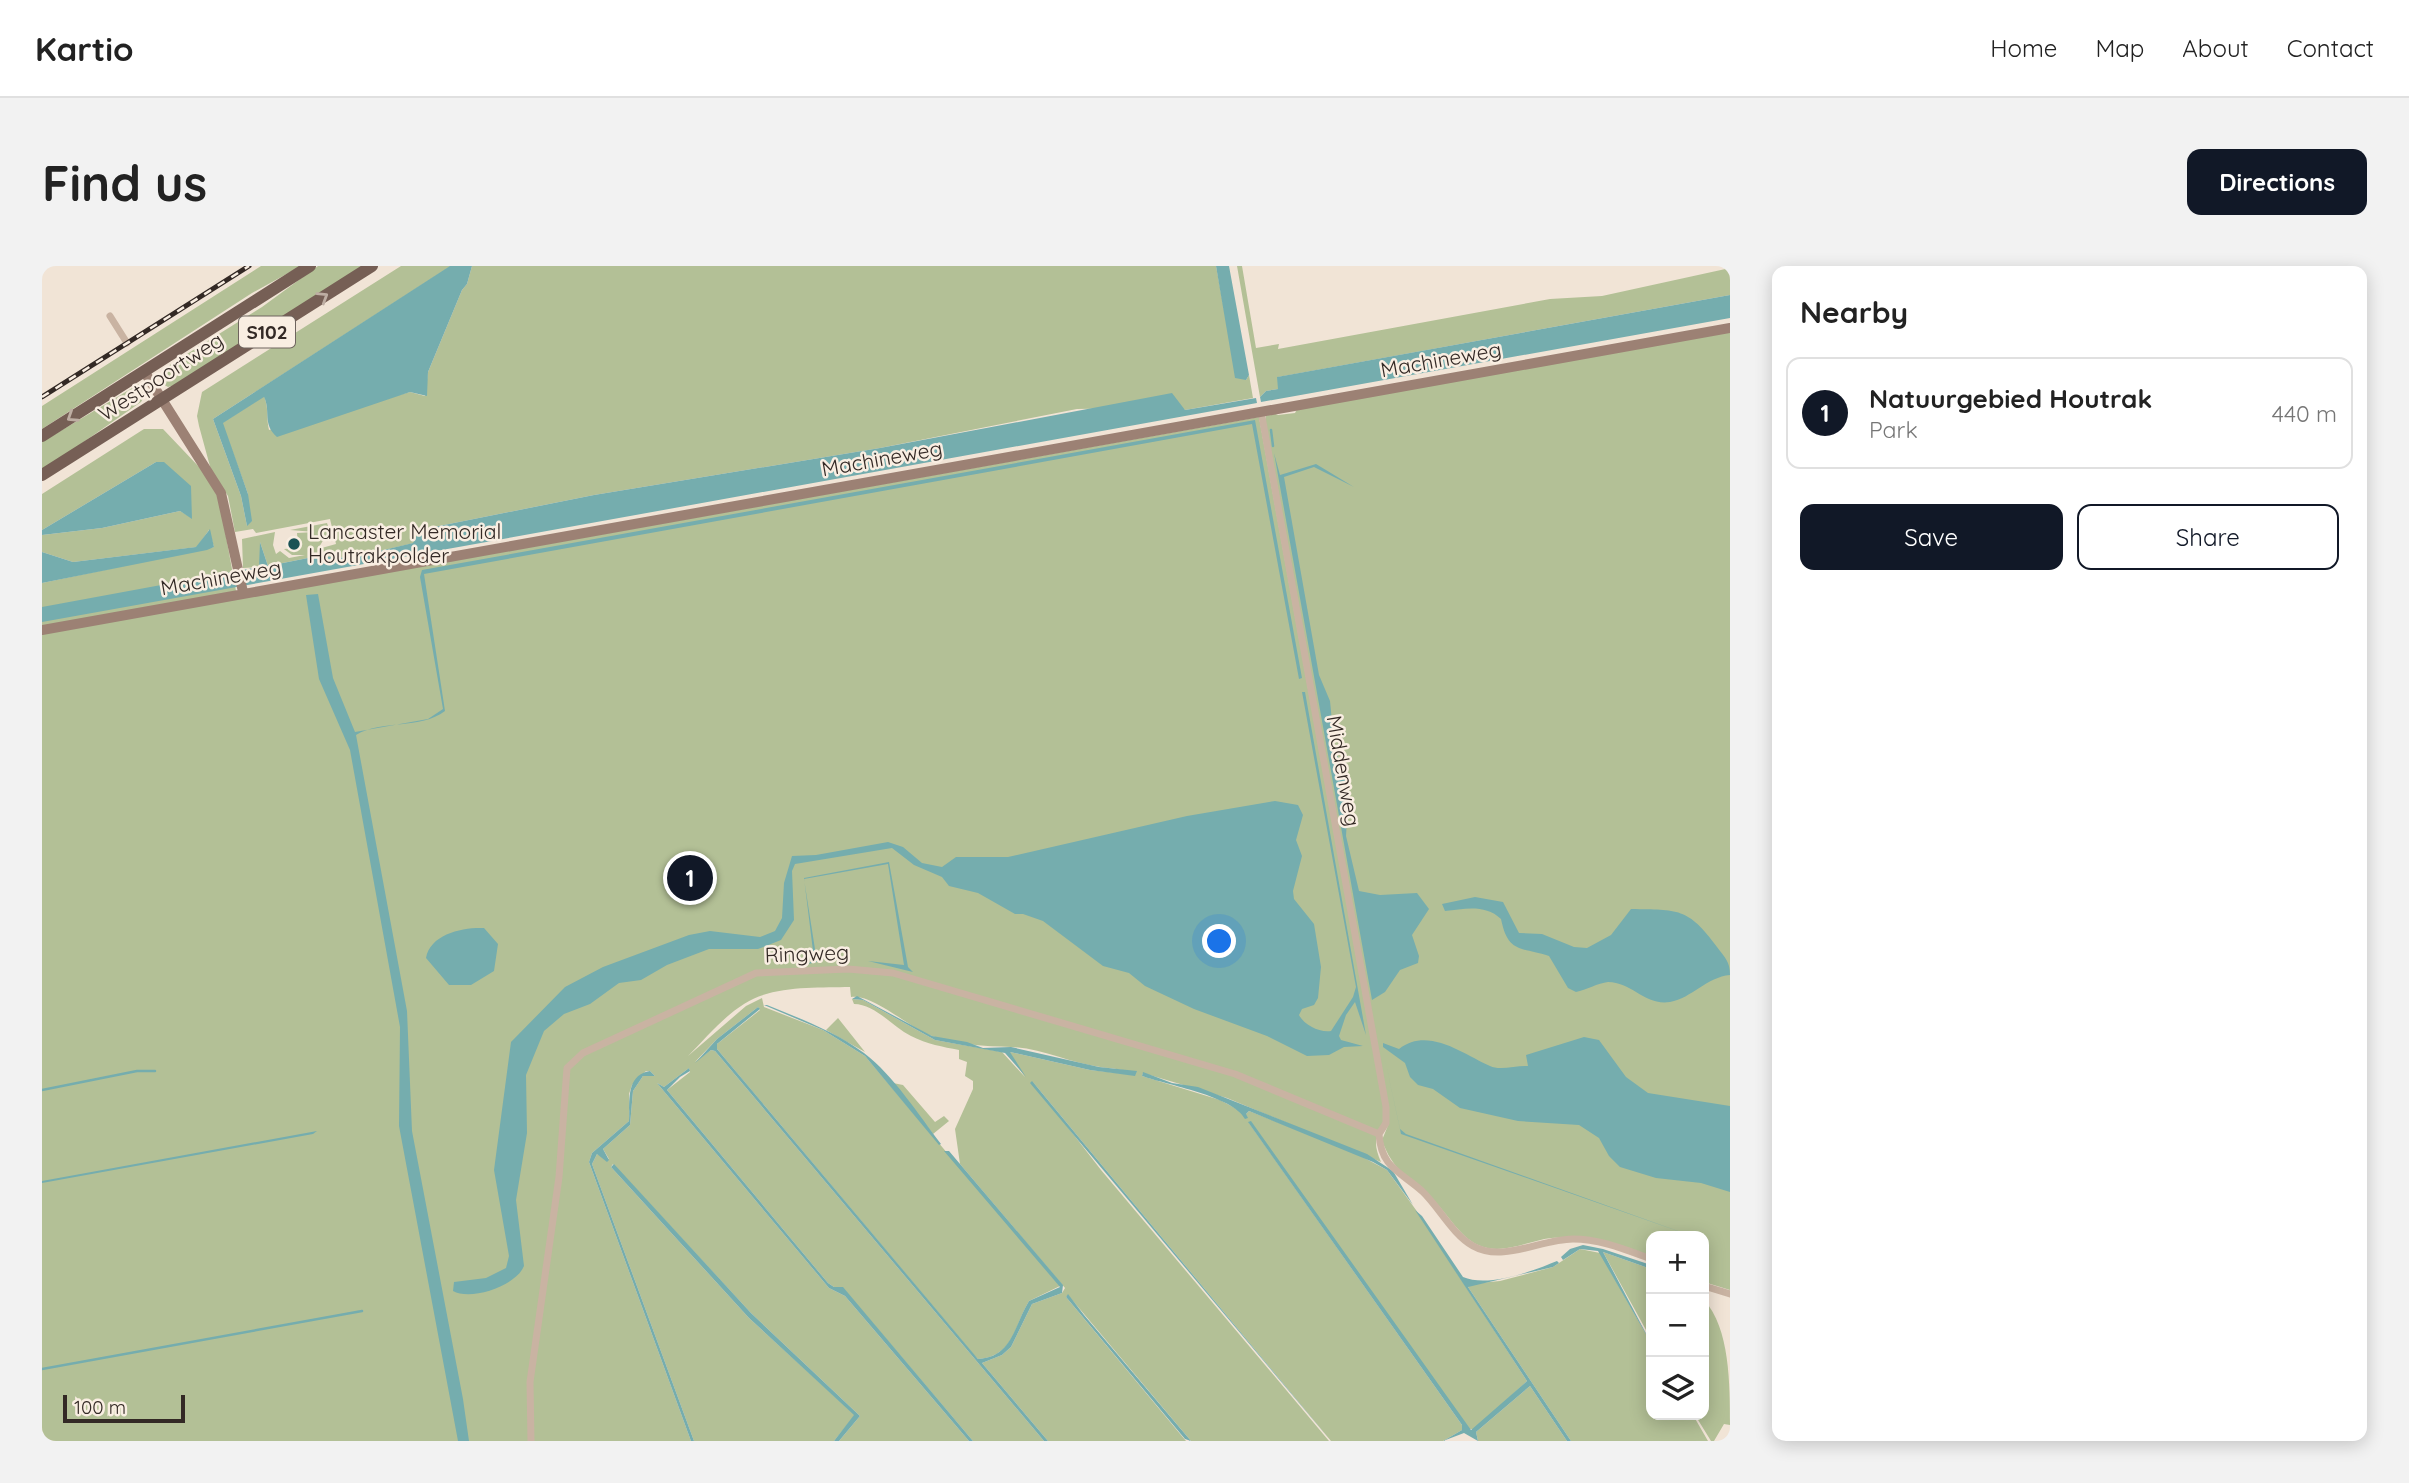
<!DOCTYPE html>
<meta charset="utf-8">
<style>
body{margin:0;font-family:Quicksand,sans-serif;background:#f2f2f2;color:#222}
.controls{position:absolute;right:21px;bottom:21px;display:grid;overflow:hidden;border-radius:14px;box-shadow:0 4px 18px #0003}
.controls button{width:63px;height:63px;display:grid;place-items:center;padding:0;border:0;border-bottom:2px solid #e0e0e0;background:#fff;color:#222;font:35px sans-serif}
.scale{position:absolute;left:21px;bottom:18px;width:122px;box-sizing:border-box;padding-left:7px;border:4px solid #332925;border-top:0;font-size:19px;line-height:24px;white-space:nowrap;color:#332925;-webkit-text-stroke:5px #f9eee2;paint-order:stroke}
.you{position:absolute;left:1178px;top:676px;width:24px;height:24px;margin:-18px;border:5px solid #fff;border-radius:50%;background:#1a73e8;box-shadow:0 0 0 10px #1a73e833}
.badge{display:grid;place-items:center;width:46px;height:46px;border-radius:50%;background:#111827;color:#fff;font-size:23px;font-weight:700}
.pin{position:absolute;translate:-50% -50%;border:4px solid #fff;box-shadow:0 2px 7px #0006}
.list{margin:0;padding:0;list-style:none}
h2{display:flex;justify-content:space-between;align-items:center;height:91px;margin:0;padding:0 28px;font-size:30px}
h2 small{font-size:23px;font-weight:400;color:#767676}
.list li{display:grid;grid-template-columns:46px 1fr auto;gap:21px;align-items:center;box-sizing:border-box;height:112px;margin:0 14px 14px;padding:0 14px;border:2px solid #e0e0e0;border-radius:14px}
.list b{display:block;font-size:26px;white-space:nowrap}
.list p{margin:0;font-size:23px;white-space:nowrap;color:#767676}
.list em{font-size:23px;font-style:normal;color:#767676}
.actions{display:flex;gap:14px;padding:21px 28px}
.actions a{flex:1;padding:16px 0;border:2px solid #111827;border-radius:14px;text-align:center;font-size:24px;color:#111827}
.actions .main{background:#111827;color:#fff}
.icon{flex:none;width:38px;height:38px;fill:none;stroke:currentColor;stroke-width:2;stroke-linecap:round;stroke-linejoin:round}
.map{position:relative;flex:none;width:1688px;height:1175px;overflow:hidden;border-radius:14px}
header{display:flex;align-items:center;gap:42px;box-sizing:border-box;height:98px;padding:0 35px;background:#fff;border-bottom:2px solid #e0e0e0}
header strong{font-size:33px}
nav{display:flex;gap:38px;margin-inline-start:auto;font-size:24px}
.intro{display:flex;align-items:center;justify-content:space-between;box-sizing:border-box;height:168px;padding:0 42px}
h1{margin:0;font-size:49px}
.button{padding:18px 32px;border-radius:14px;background:#111827;color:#fff;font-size:24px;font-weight:700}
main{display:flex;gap:42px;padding:0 42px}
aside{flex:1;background:#fff;border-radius:14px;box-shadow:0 4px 18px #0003}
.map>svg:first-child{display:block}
</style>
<header>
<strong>Kartio</strong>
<nav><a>Home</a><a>Map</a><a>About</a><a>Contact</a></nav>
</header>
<div class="intro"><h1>Find us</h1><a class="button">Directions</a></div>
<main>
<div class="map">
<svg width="1688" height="1175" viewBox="0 0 1688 1175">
<rect width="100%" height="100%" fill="#f1e4d6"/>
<path fill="#b3c096" d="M 219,0 L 259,0 L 210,27 L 0,163 L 0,140 Z
M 276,0 L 322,0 L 133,119 L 126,121 L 119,117 L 118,109 L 129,98 L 220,41 Z
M 359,0 L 409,0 L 171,153 L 199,230 L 205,260 L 206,228 L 180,157 L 222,130 C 227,142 224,152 227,164 L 368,126 L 383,130 L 386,106 L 420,24 L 425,18 L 430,0 L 1174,0 L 1184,54 L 1204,114 L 1207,109 L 1211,132 L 1143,144 L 1138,141 L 1035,143 L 838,182 L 552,229 L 387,262 L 372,277 L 308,292 L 276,290 L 226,300 L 218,276 L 218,301 L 201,302 L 200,273 L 233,266 L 231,279 L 234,288 L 238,285 L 247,292 L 263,289 L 250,289 L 242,283 L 256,282 L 255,267 L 273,266 L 248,264 L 285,257 L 289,269 L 283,271 L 276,283 L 294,278 L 288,253 L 214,267 L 211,263 L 193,266 L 186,230 L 169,204 L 157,160 L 155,150 L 160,126 Z
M 1195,0 L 1200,0 L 1214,82 L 1237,78 L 1236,83 L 1508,33 L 1560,30 L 1688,2 L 1688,29 L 1236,111 L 1236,123 L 1224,125 L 1218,131 Z
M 1688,65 L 1688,1024 L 1662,1016 L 1662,970 L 1609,970 L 1609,990 C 1582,981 1538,970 1509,972 C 1485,975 1460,990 1436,979 C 1417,970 1406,948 1391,934 C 1368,913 1350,904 1340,874 L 1347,857 L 1223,155 L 1224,150 L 1231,147 L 1236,149 L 1253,147 L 1255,143 Z
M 97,118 L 105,126 L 99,136 L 0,205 L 0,176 Z
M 1217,151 L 1342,843 L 1342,855 C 1333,870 1331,878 1339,896 L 1185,832 L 1101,807 L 1100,810 L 1178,834 L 1204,848 L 1207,845 L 1313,887 L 1345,904 L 1374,944 L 1485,1115 L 1433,1163 L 1426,1163 L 1209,856 L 1207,857 L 1420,1159 L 1420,1164 L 1401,1175 L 1289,1175 L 990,815 L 1059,904 L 1287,1175 L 1149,1175 L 1026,1029 L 1024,1031 L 1144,1175 L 1006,1175 L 940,1097 L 960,1089 L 969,1081 L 990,1038 L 1020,1027 L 1023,1022 L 918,898 L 913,863 L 931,823 L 931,815 L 923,810 L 925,796 L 917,793 L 917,784 C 901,781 885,778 869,770 C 851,761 833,738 812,738 L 810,733 L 821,734 L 893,774 L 960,786 L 983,811 L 967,788 L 968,786 L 1048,804 L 1093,809 C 1081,802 1071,803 1058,801 C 1028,797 999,782 969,781 C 943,780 915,779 890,770 C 869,763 830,727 809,731 L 808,721 C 775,722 731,719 702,738 C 681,751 664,772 646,790 L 704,740 L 720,732 L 722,741 L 781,764 L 823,790 L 1018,1020 L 987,1035 C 972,1060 972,1090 936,1093 L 932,1089 L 675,783 L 675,778 L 718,744 L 716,741 L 675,773 L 653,796 L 669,784 L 673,785 L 1002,1175 L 931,1175 L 801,1022 L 792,1021 L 786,1017 L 625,824 L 648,806 L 647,802 L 622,821 L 615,817 L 787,1022 L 803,1030 L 927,1175 L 797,1175 L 818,1150 L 709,1047 L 571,898 L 569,901 L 707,1052 L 813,1149 L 792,1175 L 652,1175 L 550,898 L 555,888 L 567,893 L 561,883 L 588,859 L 591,825 L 601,810 L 613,810 L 608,805 L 604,805 L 590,819 L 587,828 L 587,855 L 550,887 L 547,896 L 649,1175 L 0,1175 L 0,368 Z
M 102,163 L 121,163 L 159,203 L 177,232 L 194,325 L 0,361 L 0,317 L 172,281 L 167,264 L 155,281 L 31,296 L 0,286 L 0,269 L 60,262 L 138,245 L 150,252 L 114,196 L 0,264 L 0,228 Z
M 796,752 L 823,786 L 784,764 Z
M 851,817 L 861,819 L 893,856 L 902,850 L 907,855 L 891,868 Z
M 1538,983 L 1558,987 L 1609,1077 L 1609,1149 L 1651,1149 L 1666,1175 L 1529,1175 L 1426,1021 L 1427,1018 L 1458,1015 L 1511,1001 Z
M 1561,986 L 1609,1003 L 1609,1073 Z
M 1662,1034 C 1688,1062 1688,1119 1688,1159 L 1682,1158 L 1672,1175 L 1669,1175 L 1653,1149 L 1662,1149 Z
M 1488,1120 L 1525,1175 L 1436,1175 L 1434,1166 Z"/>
<path fill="#75adae" d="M 408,0 L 430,0 L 425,18 L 420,24 L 386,106 L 385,130 L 368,126 L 235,171 C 220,158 229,145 222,131 L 181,157 L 206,228 L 210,255 L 205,260 L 199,230 L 171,153 Z
M 1174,0 L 1187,0 L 1207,109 L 1204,114 L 1193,112 Z
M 1688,29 L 1688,52 L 1219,136 L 1218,131 L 1224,125 L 1236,123 L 1235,111 Z
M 1130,127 L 1143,144 L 1214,132 L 1215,137 L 0,356 L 0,341 L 217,301 L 218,276 L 226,300 L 276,290 L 308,292 L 371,277 L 378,264 L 387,262 L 552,229 L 838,182 Z
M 1213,154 L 1260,412 L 1257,413 L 1210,158 L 382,308 L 403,445 C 378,464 340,453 314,469 L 365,745 L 370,865 L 421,1133 L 427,1175 L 416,1175 L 357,860 L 358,761 L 308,484 L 277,413 L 264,329 L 276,328 L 291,412 L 313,466 L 386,453 L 401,443 L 378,311 L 380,304 Z
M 1232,187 L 1238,209 L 1274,198 L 1312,221 L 1272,201 L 1242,211 L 1277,409 L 1288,435 L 1293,486 L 1303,503 L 1307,519 L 1304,570 L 1317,625 L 1338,629 L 1375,627 L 1387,643 L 1370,669 L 1377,690 L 1376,697 L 1358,704 L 1343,726 L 1330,734 Z
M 114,196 L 122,196 L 149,220 L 150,253 L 138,245 L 60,262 L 0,269 L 0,264 Z
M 168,263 L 172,281 L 165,284 L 0,317 L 0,286 L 31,296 L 154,281 Z
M 1260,426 L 1263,426 L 1324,769 L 1313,736 L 1304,749 L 1297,770 L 1299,774 L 1321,780 L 1302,781 L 1287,789 L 1265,790 L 1225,770 L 1152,743 L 1103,720 L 1087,707 L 1061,700 L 1001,655 L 981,648 L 973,648 L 936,627 L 907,620 L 900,611 L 872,599 L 850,582 L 753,598 L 750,605 L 752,654 L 739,674 L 716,683 L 667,683 L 625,699 L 599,714 L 577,717 L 548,738 L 522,748 L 502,765 L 484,809 L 485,867 L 474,934 L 482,1000 C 474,1020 429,1035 411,1025 L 412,1016 L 444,1012 L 464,1002 L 467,990 L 452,904 L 469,776 L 523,721 L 561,701 L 647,669 L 668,665 L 718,671 L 733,665 L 740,652 L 742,617 L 750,590 L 774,589 L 846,576 L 861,581 L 880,597 L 900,601 L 914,591 L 966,591 L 1145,550 L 1233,535 L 1256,539 L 1261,549 L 1254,574 L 1260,590 L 1251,625 L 1252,633 L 1272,658 L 1279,701 L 1276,732 L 1272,739 L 1260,743 L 1257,749 C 1262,759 1278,767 1289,765 L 1311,731 L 1314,721 Z
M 847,596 L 866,701 L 871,706 L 826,695 L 862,699 L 846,598 L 762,613 L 775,696 L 766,698 L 772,693 L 762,612 Z
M 1433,631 L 1461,636 L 1477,667 L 1500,668 L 1532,681 L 1545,682 L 1569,669 L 1589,643 C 1636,644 1646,641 1675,681 C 1683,692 1688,695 1688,709 C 1665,711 1650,732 1628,736 C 1603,740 1590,716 1566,716 C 1556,717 1544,724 1534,726 L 1526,722 L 1507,690 C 1478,681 1466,687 1459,653 C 1443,638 1423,643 1403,645 L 1400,638 Z
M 442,662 L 456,678 L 452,705 L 429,719 L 407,719 L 384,692 C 388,668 421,661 442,662 Z
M 815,730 L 890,770 L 925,776 L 941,782 L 969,781 L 1057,801 L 1095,805 L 1093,810 L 1048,804 L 968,786 L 984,811 L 963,787 L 893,774 L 821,734 L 810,733 Z
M 722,739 L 725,739 C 759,753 792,765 822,787 C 852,810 876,848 899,878 L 897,879 L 823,790 L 781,764 Z
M 716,741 L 718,743 L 675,778 L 675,783 L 936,1093 C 971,1091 972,1059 987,1035 L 1018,1021 L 902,885 L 907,885 L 918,898 L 1021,1019 L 1020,1027 L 990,1038 L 969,1081 L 960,1089 L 940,1097 L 1006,1175 L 1002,1175 L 673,785 L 669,784 L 653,797 L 675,773 Z
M 1542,771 L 1557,774 L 1584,811 L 1606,827 L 1688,840 L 1688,926 L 1659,917 L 1614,912 L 1578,901 L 1567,890 L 1557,872 L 1537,859 L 1476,855 L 1418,842 L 1391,823 L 1376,819 L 1368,811 L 1363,797 L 1341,781 L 1341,777 L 1357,783 C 1386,760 1421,788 1448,800 C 1458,805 1475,799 1486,800 L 1484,789 Z
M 1342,789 L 1358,863 L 1364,868 L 1650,970 L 1359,868 Z
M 647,802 L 648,805 L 638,811 L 625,824 L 786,1017 L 792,1021 L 801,1021 L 931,1175 L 927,1175 L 803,1030 L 787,1022 L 615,817 L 622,821 Z
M 608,805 L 613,810 L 601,810 L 591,825 L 588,859 L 561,883 L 567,894 L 565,896 L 555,888 L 550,898 L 652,1175 L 649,1175 L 547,896 L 550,887 L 587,855 C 588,837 583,809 608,805 Z
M 1101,806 L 1130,817 L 1156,821 L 1325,888 L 1351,905 L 1371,939 L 1345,904 L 1331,896 L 1207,845 L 1204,848 L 1206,852 L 1203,853 C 1191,830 1125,819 1100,810 Z
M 990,815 L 1289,1175 L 988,817 Z
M 1209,855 L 1429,1164 L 1485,1115 L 1373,944 L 1380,950 L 1421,1011 C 1446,1022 1491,1005 1515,995 L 1517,997 L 1511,1001 L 1426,1021 L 1529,1175 L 1525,1175 L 1488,1120 L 1434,1166 L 1436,1175 L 1422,1167 L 1401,1175 L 1420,1164 L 1420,1159 L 1206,856 Z
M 275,865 L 271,868 L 0,917 L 0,915 Z
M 572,898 L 709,1047 L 818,1150 L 797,1175 L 792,1175 L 812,1149 L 707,1052 L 569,901 Z
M 1541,979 L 1561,983 L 1609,999 L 1609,1003 L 1561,986 L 1609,1077 L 1556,985 L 1538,983 L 1521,994 L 1519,991 L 1528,983 Z
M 1026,1028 L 1042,1049 L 1149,1175 L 1143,1173 L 1024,1031 Z"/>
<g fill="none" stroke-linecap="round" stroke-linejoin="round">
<path stroke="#75adae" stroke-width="2.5" d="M 1229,164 L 1231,180
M 0,824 L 95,805 L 113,805
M 0,1103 L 320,1045"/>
<path stroke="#c9b3a2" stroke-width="7" d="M 68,50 L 85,77
M 1219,145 L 1344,841 L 1344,857 L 1337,868
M 1337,868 C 1339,901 1357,905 1380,925 C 1397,941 1410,968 1431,980 C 1461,997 1499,973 1531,973 C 1558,973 1584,984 1609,993
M 1662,1020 L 1688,1028
M 489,1175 L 488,1116 L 517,911 L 525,802 L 541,787 L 714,707 L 806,703 L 851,707 L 1193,808 L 1337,868"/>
<path stroke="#9c8174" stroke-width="10" d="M 102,105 L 179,227 L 201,326
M 0,364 L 1688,62"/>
<path stroke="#765f55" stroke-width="12" d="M 0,170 L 268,0
M 0,209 L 330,0"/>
<g stroke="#332925" stroke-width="5">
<path id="rail" d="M 0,131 L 207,0"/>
</g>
<use href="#rail" stroke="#f9eee2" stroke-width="2.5" stroke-dasharray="8" stroke-linecap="butt"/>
</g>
<defs><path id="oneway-chevron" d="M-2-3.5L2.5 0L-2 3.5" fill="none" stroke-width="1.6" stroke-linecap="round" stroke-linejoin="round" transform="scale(1.75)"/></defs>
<g stroke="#beaea3">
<use href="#oneway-chevron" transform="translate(281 31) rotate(-32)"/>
<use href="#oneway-chevron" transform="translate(30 151) rotate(147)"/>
</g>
<circle fill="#1a5255" stroke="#f9eee2" stroke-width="2.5" cx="252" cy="278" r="7"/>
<g text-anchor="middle" stroke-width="5" stroke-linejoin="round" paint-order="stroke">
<rect fill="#f9eee2" stroke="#6e645e" stroke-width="2" x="197" y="50.5" width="56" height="31" rx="5"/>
<g font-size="19" font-weight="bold" fill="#332925">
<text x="225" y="73">S102</text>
</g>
<g font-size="21" fill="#332925" stroke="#f9eee2">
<text transform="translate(1399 94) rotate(-10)" y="7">Machineweg</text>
<text transform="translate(119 111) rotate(-33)" y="7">Westpoortweg</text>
<text transform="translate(840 193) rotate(-10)" y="7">Machineweg</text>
<text transform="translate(179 312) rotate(-10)" y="7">Machineweg</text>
<text transform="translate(1301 505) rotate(80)" y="7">Middenweg</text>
<text transform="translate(765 688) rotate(-2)" y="7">Ringweg</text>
</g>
<g font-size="21" fill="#332925" stroke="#f9eee2" text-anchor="start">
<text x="266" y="273">Lancaster Memorial<tspan x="266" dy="24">Houtrakpolder</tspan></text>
</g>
</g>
</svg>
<div class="controls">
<button>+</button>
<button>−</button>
<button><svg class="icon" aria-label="layers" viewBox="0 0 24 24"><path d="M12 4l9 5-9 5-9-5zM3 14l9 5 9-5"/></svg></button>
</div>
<div class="scale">100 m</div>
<div class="you"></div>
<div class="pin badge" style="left:648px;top:612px">1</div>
</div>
<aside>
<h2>Nearby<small></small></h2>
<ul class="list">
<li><span class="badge">1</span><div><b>Natuurgebied Houtrak</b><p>Park</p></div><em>440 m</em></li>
</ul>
<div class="actions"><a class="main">Save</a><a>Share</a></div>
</aside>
</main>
